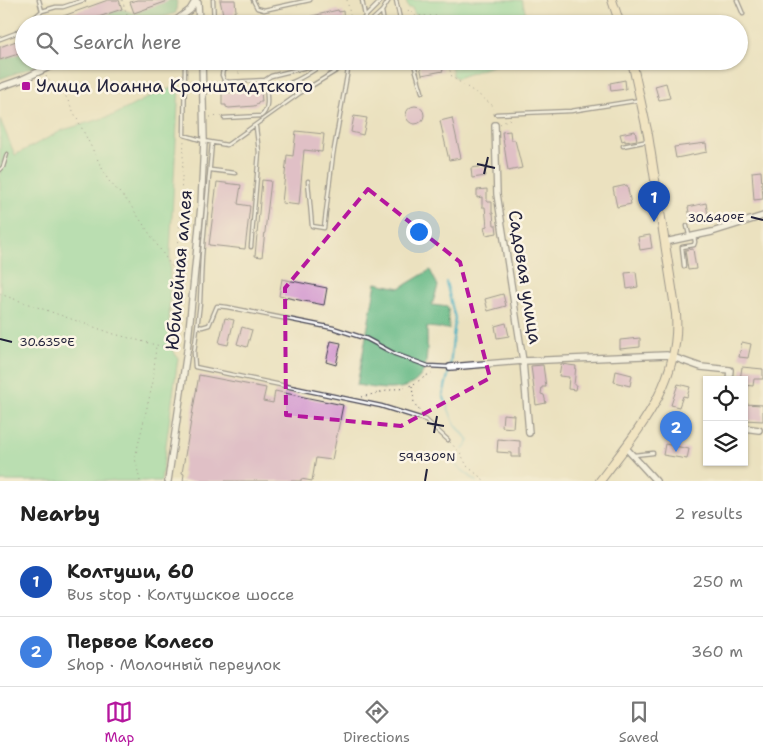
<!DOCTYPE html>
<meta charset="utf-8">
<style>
body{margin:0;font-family:"Shantell Sans",sans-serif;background:#f6f6f6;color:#222}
.controls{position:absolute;right:15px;bottom:15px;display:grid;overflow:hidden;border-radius:0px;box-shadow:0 1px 4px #0004}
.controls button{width:45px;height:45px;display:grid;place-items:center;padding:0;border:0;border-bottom:1px solid #e0e0e0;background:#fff;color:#222;font:25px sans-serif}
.you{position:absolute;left:418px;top:231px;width:18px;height:18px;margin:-12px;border:4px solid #fff;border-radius:50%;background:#1a73e8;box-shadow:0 0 0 8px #1a73e833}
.badge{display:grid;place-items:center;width:32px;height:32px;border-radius:50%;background:#b5179e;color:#fff;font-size:16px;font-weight:700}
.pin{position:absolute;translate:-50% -41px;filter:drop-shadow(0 1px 2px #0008)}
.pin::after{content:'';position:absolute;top:26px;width:18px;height:15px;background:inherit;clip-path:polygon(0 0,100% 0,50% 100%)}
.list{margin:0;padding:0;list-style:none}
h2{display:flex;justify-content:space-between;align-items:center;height:65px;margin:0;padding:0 20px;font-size:21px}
h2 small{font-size:16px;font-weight:400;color:#767676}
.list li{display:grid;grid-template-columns:32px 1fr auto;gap:15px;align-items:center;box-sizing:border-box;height:70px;padding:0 20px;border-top:1px solid #e0e0e0}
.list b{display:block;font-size:19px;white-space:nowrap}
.list p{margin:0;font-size:16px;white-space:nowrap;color:#767676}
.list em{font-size:16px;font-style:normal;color:#767676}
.icon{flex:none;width:28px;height:28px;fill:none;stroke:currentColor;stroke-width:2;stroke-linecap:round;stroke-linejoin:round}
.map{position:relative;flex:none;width:763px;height:481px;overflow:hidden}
.search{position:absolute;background:#fff;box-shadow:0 1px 4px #0004;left:15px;right:15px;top:15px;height:55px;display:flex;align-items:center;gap:12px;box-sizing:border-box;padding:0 18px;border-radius:28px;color:#767676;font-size:19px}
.sheet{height:205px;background:#fff}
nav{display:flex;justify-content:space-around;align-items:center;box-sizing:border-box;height:70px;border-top:1px solid #e0e0e0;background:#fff;font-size:14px;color:#767676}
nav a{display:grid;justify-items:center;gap:2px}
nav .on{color:#b5179e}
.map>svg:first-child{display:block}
</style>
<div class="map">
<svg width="763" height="481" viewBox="0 0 763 481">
<rect width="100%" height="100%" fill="#fcf5e5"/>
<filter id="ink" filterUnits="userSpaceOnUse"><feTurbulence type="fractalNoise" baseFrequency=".02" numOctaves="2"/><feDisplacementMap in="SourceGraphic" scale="10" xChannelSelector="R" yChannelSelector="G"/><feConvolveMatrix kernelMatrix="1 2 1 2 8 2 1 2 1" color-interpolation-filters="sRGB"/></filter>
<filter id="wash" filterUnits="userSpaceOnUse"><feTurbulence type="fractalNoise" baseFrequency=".0096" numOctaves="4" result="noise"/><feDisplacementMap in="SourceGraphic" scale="20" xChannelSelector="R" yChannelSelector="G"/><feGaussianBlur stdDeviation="1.12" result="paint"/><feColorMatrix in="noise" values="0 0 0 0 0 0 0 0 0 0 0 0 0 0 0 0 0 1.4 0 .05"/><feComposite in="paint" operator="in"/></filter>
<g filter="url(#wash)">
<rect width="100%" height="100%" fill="#ebe1bf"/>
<path fill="#7ed99f" stroke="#507e6d" d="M 406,0 L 522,0 L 529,24 L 441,24 L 439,15 L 415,15 L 412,8 L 408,8 Z
M 450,61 L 507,61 L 457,78 L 453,76 Z
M 179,86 L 170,252 L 169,345 L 178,358 L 161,481 L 0,481 L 0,119 L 15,155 L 63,130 L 114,115 L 155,94 Z"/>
<path fill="#66b986" stroke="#446e60" d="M 170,0 L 177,0 L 176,13 L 142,24 L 78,24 L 122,9 L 134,13 Z
M 24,52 L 24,61 L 49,61 L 0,79 L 0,60 Z
M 430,270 L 438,286 L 432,305 L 448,307 L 449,329 L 427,327 C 427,339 428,360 424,370 C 412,396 380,389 357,385 L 376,283 L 400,288 Z"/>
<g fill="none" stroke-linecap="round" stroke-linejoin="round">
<path stroke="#45b0c3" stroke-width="2" d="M 446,282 L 455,318 L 450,367 L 443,395 L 454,423 L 469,441 L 463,449
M 448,459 L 476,481
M 453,462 L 457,457"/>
</g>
<g id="blocks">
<path fill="#d297cf" d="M 108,0 L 119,0 L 122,9 L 78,24 L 41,24 Z
M 137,0 L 168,0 L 168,1 L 134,13 L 130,2 Z
M 220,0 L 235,0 L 236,11 L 234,11 L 237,24 L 221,24 L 220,14 L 223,14 Z
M 338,10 L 339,12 L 343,11 L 344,22 L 343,23 L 286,24 L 286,22 Z
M 24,38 L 24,52 L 0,60 L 0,47 Z
M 419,61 L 440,61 L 443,71 L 422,75 Z
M 625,80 L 626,89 L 611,91 L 610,83 Z
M 666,83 L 670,98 L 659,100 L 655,86 Z
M 261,90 L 262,102 L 258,102 L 258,104 L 254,106 L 229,108 L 226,107 L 226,105 L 222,105 L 222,93 Z
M406 115a9 9 0 1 1 18 0a9 9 0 1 1-18 0Z
M 354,116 L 367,118 L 363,135 L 351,132 Z
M 452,118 L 461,158 L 449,160 L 440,121 Z
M 296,131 L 324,134 L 322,152 L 304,150 L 299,205 L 282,203 L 287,155 L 293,156 Z
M 510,131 L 511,140 L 515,140 L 522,168 L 508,171 L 502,132 Z
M 635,131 L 637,140 L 625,142 L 625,140 L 622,141 L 620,134 Z
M 706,143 L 707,152 L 676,158 L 674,147 Z
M 484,166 L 486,176 L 472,178 L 471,168 Z
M 761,171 L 763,199 L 754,200 L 752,172 Z
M 262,180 L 271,181 L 262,257 L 255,256 Z
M 217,182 L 241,185 L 238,204 L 250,206 L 245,249 L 209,245 Z
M 627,185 L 631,204 L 617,207 L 613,188 Z
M 487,189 L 487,202 L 492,202 L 492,213 L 493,213 L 494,225 L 496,225 L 497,233 L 486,235 L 484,227 L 487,226 L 485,207 L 482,207 L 482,197 L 477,198 L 477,190 Z
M 706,203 L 709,221 L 691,224 L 688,207 Z
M 650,235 L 652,248 L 640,250 L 638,237 Z
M 693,249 L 696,269 L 688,270 L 685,250 Z
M 636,272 L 638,287 L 627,289 L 625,273 Z
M 282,279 L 327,288 L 324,305 L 279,296 Z
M 503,294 L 506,306 L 488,311 L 485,299 Z
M 225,318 L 234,320 L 228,345 L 219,343 Z
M 506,323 L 509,336 L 497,338 L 495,326 Z
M 242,327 L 252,330 L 247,347 L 237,344 Z
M 640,338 L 640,347 L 620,349 L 620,340 Z
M 331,341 L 341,343 L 336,365 L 326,362 Z
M 742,342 L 751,344 L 748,358 L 739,357 Z
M 561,364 L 576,366 L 574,385 L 576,385 L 575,390 L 568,389 L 569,377 L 559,376 Z
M 543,365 L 546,387 L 542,387 L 541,394 L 544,395 L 546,403 L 536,405 L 531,366 Z
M 742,367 L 763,369 L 763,379 L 754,379 L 753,386 L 744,385 L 744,380 L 740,380 Z
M 616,371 L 632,375 L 630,386 L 614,382 Z
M 199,375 L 266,388 L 263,401 L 273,403 L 275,391 L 343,405 L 332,460 L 316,458 L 312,481 L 301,479 L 301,481 L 183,481 L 184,474 L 182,473 Z
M 678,384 L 690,387 L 687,397 L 683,396 L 679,407 L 671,405 Z
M 744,404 L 763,405 L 763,421 L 744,420 Z
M 503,414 L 514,415 L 513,428 L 502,427 Z
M 498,439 L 520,441 L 520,457 L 511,457 L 511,453 L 497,452 Z
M 665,444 L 689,449 L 687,459 L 663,455 Z"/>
</g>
</g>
<g filter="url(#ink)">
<use href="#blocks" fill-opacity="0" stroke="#403f4f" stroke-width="1"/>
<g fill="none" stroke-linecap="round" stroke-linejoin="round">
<g stroke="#403f4f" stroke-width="5">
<path id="lane" d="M 39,0 L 42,11
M 213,0 L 214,24
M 253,0 L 257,8 L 264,10 L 310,0
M 362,0 L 365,16
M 396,0 L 401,24
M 737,0 L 743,14
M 382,11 L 384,24
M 27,24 L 42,11 L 56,7 L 63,7 L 84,0
M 358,24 L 382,0
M 368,24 L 382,11 L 389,0
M 0,39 L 16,33 L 24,26
M 185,61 L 184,135 L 204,141 L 227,145 L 300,93 L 349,63 L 350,61
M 233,61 L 235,64 L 252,61
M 413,61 L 422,92
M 265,80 L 271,76 L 331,61
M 265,88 C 286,88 302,78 319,67
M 496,114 L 571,111 L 640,100
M 224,118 L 261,116 C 271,109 266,91 265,80 L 229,82 L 224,80 L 222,75 L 223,70 L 235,64
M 212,143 L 202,256 L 200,303 L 194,353 L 195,367 L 381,406 L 426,420 L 448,440
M 623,146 L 648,141
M 0,170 L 3,167 L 7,154
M 211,170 L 235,173
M 308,181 L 312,226 L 324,228 L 333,155 L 349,64
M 687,226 L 689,235
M 251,247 L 259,152 L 256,127
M 684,266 L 682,247 L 694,245 L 695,242 L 694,236
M 198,326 L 202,327 L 209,325 L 217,306 L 227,307 L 333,328 L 367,339 L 395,354 L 428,366 L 449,367
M 634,455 L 653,453"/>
</g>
<g stroke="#403f4f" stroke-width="8">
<path id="street" d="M 198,3 L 199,24
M 171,24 L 190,10 L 196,0
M 0,87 L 23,79 L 62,61
M 495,125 L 497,194 L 523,361 L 529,433
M 665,242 L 712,232 L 763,216
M 450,367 L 523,361 L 667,355 L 701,367 L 730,370 L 729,380
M 744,428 L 759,430
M 625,447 L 656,481
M 168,481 L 187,351 L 201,206 L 204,141 L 202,61"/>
</g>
<g stroke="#403f4f" stroke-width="10">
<path id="secondary" d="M 612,0 L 620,24
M 600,481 C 638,430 681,383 676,314 L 648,135 L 632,61"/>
</g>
<path stroke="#403f4f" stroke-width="1" stroke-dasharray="1 4" stroke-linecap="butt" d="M 122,0 L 130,24
M 347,0 L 352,24
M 403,12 L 410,10 L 415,16 L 438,16 L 439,24
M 94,61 L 101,64 L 112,61
M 447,61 L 452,77 L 482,97 L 492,105 L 494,109
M 237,68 L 240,76
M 46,76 L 48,80 L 61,87 L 108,180 L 129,203 L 176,273
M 210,117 L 221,116
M 500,124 L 512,118
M 0,294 L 114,334 L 156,345 L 181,349
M 173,347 L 184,140
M 412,386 L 414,403 L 422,414
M 361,397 L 412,385 L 434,371
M 450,442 L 461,454 L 467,466 L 485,481
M 140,481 L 135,458 L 153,382 L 156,345"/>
<use href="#lane" stroke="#fff" stroke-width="2.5"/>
<use href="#street" stroke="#fff" stroke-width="5.5"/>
<use href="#secondary" stroke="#f9e7c3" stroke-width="8"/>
</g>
</g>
<path d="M0 0H763V481H0ZM 368,189 L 460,262 L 490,378 L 401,426 L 286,415 L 285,288 Z" fill="#ebe1bf" fill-opacity=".55" fill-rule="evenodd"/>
<path fill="none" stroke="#b5179e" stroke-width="4" stroke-dasharray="10 6" stroke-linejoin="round" d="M 368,189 L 460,262 L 490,378 L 401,426 L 286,415 L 285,288 Z"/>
<path fill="none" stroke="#22223b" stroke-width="2" d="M 477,164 L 495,168M 484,174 L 488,157M 751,217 L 763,220M 0,339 L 12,342M 427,423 L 444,426M 434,433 L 437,416M 425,481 L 427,469"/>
<rect fill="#b5179e" stroke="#fcf5e5" stroke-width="2" x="21" y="81" width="10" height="10" rx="2.5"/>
<g text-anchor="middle" stroke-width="5" stroke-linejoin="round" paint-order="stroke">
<g font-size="18" fill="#22223b" stroke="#fcf5e5" text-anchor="start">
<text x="36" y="92">Улица Иоанна Кронштадтского</text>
</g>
<g font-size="18" fill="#22223b" stroke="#fcf5e5">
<text transform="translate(179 270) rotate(-85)" y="6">Юбилейная аллея</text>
<text transform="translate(525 277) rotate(81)" y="6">Садовая улица</text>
</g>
</g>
<g font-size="12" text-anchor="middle" fill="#22223b" stroke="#fcf5e5" stroke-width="5" stroke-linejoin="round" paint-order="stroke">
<text x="716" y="222">30.640°E</text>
<text x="47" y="346">30.635°E</text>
<text x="427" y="461">59.930°N</text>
</g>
</svg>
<div class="controls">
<button><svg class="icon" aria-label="locate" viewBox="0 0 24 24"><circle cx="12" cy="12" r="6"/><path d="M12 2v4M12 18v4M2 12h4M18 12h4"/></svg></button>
<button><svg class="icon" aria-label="layers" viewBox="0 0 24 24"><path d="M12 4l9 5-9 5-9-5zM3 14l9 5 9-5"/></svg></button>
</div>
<div class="you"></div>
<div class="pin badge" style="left:654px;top:222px;background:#1a4fb4">1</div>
<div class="pin badge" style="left:676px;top:452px;background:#3f7fe0">2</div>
<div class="search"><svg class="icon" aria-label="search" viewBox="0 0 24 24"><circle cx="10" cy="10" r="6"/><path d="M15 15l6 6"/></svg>Search here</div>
</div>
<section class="sheet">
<h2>Nearby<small>2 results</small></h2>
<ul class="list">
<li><span class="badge" style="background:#1a4fb4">1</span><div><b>Колтуши, 60</b><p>Bus stop · Колтушское шоссе</p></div><em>250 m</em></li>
<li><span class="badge" style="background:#3f7fe0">2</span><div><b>Первое Колесо</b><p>Shop · Молочный переулок</p></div><em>360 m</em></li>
</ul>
</section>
<nav>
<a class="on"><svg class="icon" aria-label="map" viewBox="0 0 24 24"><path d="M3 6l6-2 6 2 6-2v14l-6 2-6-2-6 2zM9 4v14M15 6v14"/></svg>Map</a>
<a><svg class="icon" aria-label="directions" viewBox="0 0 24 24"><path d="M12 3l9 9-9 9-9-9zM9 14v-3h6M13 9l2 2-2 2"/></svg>Directions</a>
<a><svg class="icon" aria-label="saved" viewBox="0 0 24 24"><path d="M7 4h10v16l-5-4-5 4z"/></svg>Saved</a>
</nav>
